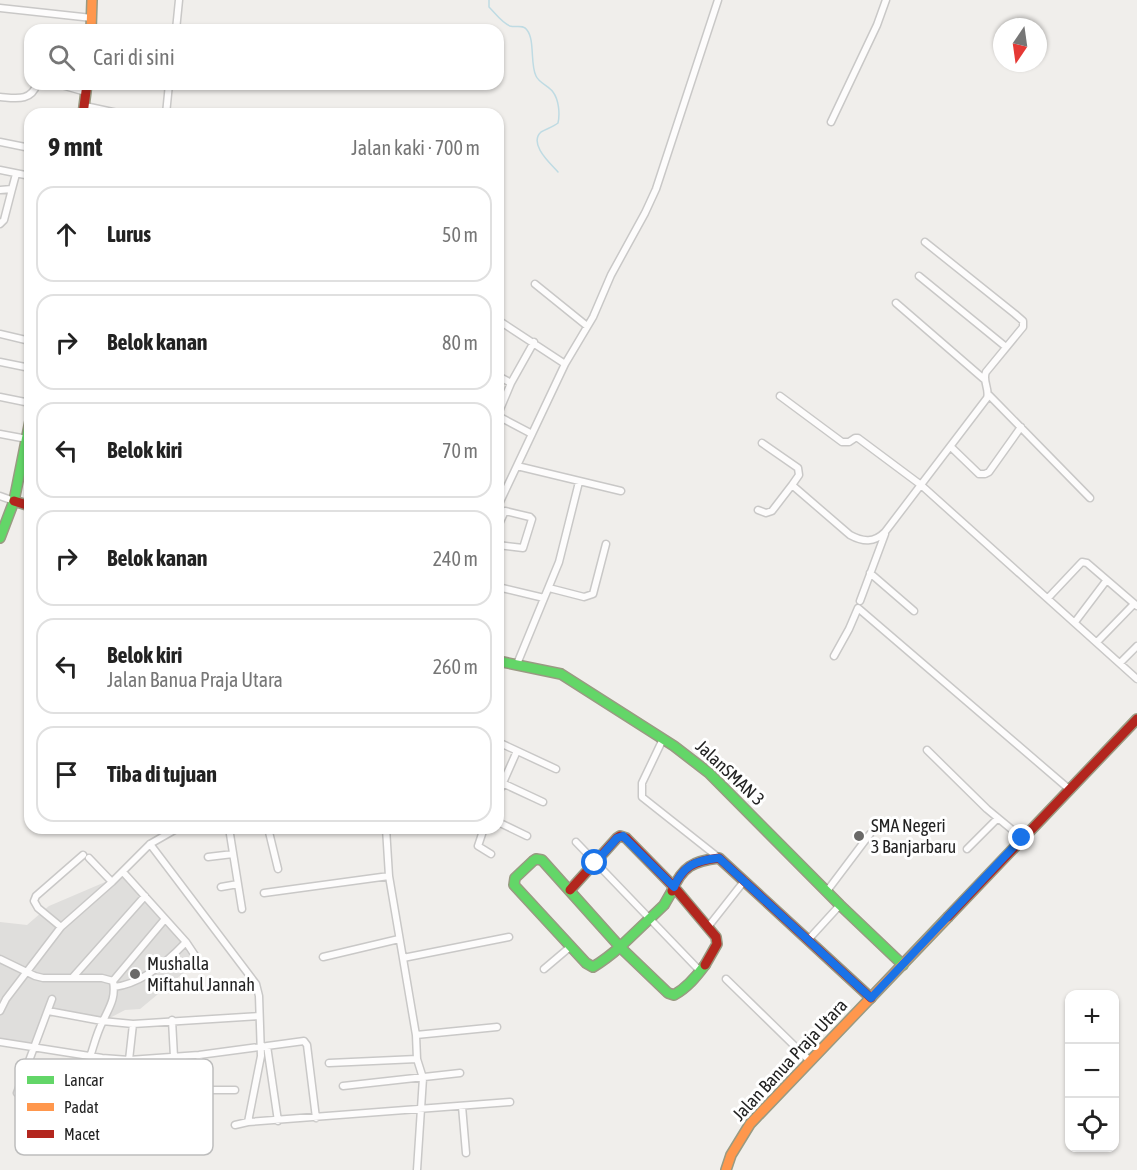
<!DOCTYPE html>
<html lang="id">
<meta charset="utf-8">
<style>
body{margin:0;font-family:"Asap Condensed",sans-serif;background:#f6f6f6;color:#222}
.controls{position:absolute;right:18px;bottom:18px;display:grid;overflow:hidden;border-radius:12px;box-shadow:0 2px 4px #0004}
.controls button{width:54px;height:54px;display:grid;place-items:center;padding:0;border:0;border-bottom:2px solid #e0e0e0;background:#fff;color:#222;font:30px sans-serif}
.compass{position:absolute;left:993px;top:18px;width:54px;height:54px;border-radius:50%;background:#fff;box-shadow:0 2px 4px #0004;rotate:193deg}
.stop{position:absolute;width:18px;height:18px;margin:-14px;border:4px solid #1a73e8;border-radius:50%;background:#fff}
.stop.end{background:#1a73e8;border-color:#fff;box-shadow:0 2px 6px #0008}
.list{margin:0;padding:0;list-style:none}
h2{display:flex;justify-content:space-between;align-items:center;height:78px;margin:0;padding:0 24px;font-size:26px}
h2 small{font-size:20px;font-weight:400;color:#767676}
.list li{display:grid;grid-template-columns:39px 1fr auto;gap:18px;align-items:center;box-sizing:border-box;height:96px;margin:0 12px 12px;padding:0 12px;border:2px solid #e0e0e0;border-radius:18px}
.list b{display:block;font-size:22px;white-space:nowrap}
.list p{margin:0;font-size:20px;white-space:nowrap;color:#767676}
.list em{font-size:20px;font-style:normal;color:#767676}
.icon{flex:none;width:33px;height:33px;fill:none;stroke:currentColor;stroke-width:2;stroke-linecap:round;stroke-linejoin:round}
.map{position:relative;flex:none;width:1137px;height:1170px;overflow:hidden}
.search{position:absolute;background:#fff;box-shadow:0 2px 4px #0004;left:24px;top:24px;width:480px;height:66px;display:flex;align-items:center;gap:15px;box-sizing:border-box;padding:0 21px;border-radius:18px;color:#767676;font-size:22px}
.panel{position:absolute;background:#fff;box-shadow:0 2px 4px #0004;left:24px;top:108px;width:480px;height:726px;border-radius:18px}
.map>svg:first-child{display:block}
</style>
<div class="map">
<svg width="1137" height="1170" viewBox="0 0 1137 1170">
<rect width="100%" height="100%" fill="#f0eeeb"/>
<path fill="#dfdedc" d="M 124,874 L 199,960 L 140,1009 L 125,1010 L 106,1020 L 47,1010 L 33,1042 L 0,1043 L 0,922 L 27,925 L 49,906 Z"/>
<g fill="none" stroke-linecap="round" stroke-linejoin="round">
<path stroke="#bfdbe3" stroke-width="1.5" d="M 489,0 L 489,7 C 495,13 502,23 510,26 C 516,28 523,24 527,30 C 535,40 530,64 536,76 C 539,83 549,86 553,92 C 559,100 560,114 558,123 C 553,127 546,129 541,132 C 528,144 551,164 558,172"/>
<g stroke="#c9c8c7" stroke-width="9">
<path id="street" d="M 0,8 L 92,18
M 176,30 L 179,0
M 58,84 L 86,92
M 0,97 C 15,98 31,102 37,84
M 85,106 L 122,114
M 166,114 L 169,84
M 831,122 L 877,25 L 886,0
M 0,142 L 30,148
M 0,170 L 30,176
M 0,190 L 12,189 L 16,174
M 0,224 L 4,220 L 12,189
M 919,276 L 1006,347
M 535,284 L 587,326
M 896,303 L 985,380
M 498,320 L 565,364
M 0,334 L 30,341
M 0,362 L 30,368
M 498,376 L 511,383
M 988,394 L 1090,498
M 780,396 L 842,442 L 849,442 L 855,438 L 858,438 L 921,485 L 1137,679
M 0,397 L 30,403
M 498,414 L 511,383 L 534,342
M 498,416 L 532,434
M 0,434 L 27,439
M 762,443 L 798,468 L 799,475 L 792,485 L 850,535 C 863,542 874,543 885,532 L 987,398 C 990,389 982,381 986,372 L 1023,327 L 1023,321 L 1015,314 L 925,242
M 951,447 L 979,474 L 985,474 L 989,472 L 1021,427
M 517,466 L 621,491
M 0,496 L 14,501
M 498,506 L 565,364 L 593,317 L 611,275 L 645,213 L 656,189 L 718,0
M 758,510 L 766,513 L 772,511 L 792,485
M 498,526 L 505,511 L 530,517 L 532,519 L 523,548 L 498,545
M 870,573 L 914,611
M 498,587 L 544,598
M 549,588 L 584,597 L 593,594 L 606,544
M 1048,598 L 1082,562 L 1087,563 L 1137,606
M 860,601 L 885,534
M 1075,622 L 1106,581
M 1097,642 L 1134,604
M 834,656 L 849,629 L 858,608 L 1069,789
M 1120,663 L 1137,646
M 517,664 L 559,562 L 579,482
M 663,739 L 642,783 L 642,797 L 719,858
M 498,742 L 556,769
M 927,750 L 987,809 L 1022,838
M 498,781 L 543,802
M 498,794 L 517,751
M 498,822 L 527,836
M 229,828 L 242,909
M 268,828 L 278,869
M 386,828 L 389,876 L 416,1035 L 417,1059 L 423,1078 L 417,1170
M 484,828 L 478,846 L 491,854
M 576,842 L 700,971
M 150,844 L 256,984 L 259,996 L 261,1056 L 248,1122
M 967,849 L 998,818
M 208,857 L 233,854
M 89,858 L 112,882
M 123,872 L 186,942 L 200,963
M 221,887 L 238,884
M 827,891 L 870,834
M 264,893 L 389,876
M 61,927 L 38,908 L 34,901 L 36,896 L 83,855
M 708,927 L 745,880
M 808,940 L 840,905
M 323,957 L 399,939
M 403,958 L 509,937
M 0,959 L 35,976 L 43,978 L 102,978 L 113,981
M 544,969 L 570,947
M 73,977 L 145,896
M 726,979 L 810,1061
M 114,987 C 141,984 168,961 186,942
M 0,1011 L 6,999 L 61,927 L 112,882 L 150,844 L 178,828
M 48,1011 L 102,1021 L 133,1024 L 259,1016
M 172,1020 L 174,1057
M 416,1035 L 497,1027
M 0,1042 L 102,1058 L 129,1060 L 199,1055 L 304,1041 L 307,1045 L 316,1118
M 267,1046 L 278,1121
M 199,1055 L 203,1087 L 211,1090 L 235,1090
M 90,1057 C 94,1045 97,1032 103,1021 C 110,1006 116,998 113,981 L 165,919
M 129,1060 L 133,1024
M 329,1063 L 417,1059
M 25,1073 L 52,1070 L 98,1060
M 343,1086 L 460,1073
M 17,1093 L 52,999
M 462,1106 L 466,1153
M 235,1125 L 248,1122 L 510,1102"/>
</g>
<g stroke="#999a82" stroke-width="12">
<path id="fast" d="M 0,538 L 14,501 L 30,421
M 498,661 L 561,674 L 674,746 L 709,773 L 840,905 L 903,965
M 672,891 L 664,905 L 621,946 C 612,954 603,961 593,967 L 586,963 L 514,885 L 515,878 L 533,861 L 536,859 L 542,860 L 620,947 L 668,993 L 674,995 C 687,988 696,977 705,965"/>
</g>
<g stroke="#999a82" stroke-width="12">
<path id="slow" d="M 91,30 L 92,0
M 726,1170 L 731,1155 L 750,1124 L 948,917"/>
</g>
<g stroke="#999a82" stroke-width="12">
<path id="jam" d="M 83,114 L 87,84
M 14,501 L 30,506
M 570,890 L 617,838 L 620,836 L 626,838 L 674,887 L 716,937 L 717,944 L 705,965
M 672,891 C 682,867 693,861 719,858 L 871,998
M 948,917 L 1137,719"/>
</g>
<use href="#street" stroke="#fdfcfc" stroke-width="6"/>
<use href="#fast" stroke="#63d668" stroke-width="9"/>
<use href="#slow" stroke="#ff974d" stroke-width="9"/>
<use href="#jam" stroke="#b3261e" stroke-width="9"/>
</g>
<g fill="none" stroke-linecap="round" stroke-linejoin="round">
<path stroke="#1a73e8" stroke-width="8" d="M 595,863 L 617,838 L 623,836 L 674,887 C 683,865 697,860 719,858 L 871,998 L 1022,838"/>
</g>
<g fill="#6a6968" stroke="#fff" stroke-width="2">
<circle cx="859" cy="836" r="6"/>
<circle cx="135" cy="974" r="6"/>
</g>
<g text-anchor="middle" stroke-width="6" stroke-linejoin="round" paint-order="stroke">
<g font-size="18" fill="#222" stroke="#fff">
<text transform="translate(730 773) rotate(43)" y="6">JalanSMAN 3</text>
<text transform="translate(790 1060) rotate(-47)" y="6">Jalan Banua Praja Utara</text>
</g>
<g font-size="18" fill="#222" stroke="#fff" text-anchor="start">
<text x="871" y="832">SMA Negeri<tspan x="871" dy="21">3 Banjarbaru</tspan></text>
<text x="147" y="970">Mushalla<tspan x="147" dy="21">Miftahul Jannah</tspan></text>
</g>
</g>
<rect x="15" y="1059" width="198" height="96" rx="9" fill="#fff" stroke="#bdbdbd" stroke-width="1.5"/>
<rect x="27" y="1076" width="27" height="8" fill="#63d668"/>
<rect x="27" y="1103" width="27" height="8" fill="#ff974d"/>
<rect x="27" y="1130" width="27" height="8" fill="#b3261e"/>
<g font-size="16" fill="#222">
<text x="64" y="1086">Lancar</text>
<text x="64" y="1113">Padat</text>
<text x="64" y="1140">Macet</text>
</g>
</svg>
<div class="controls">
<button>+</button>
<button>−</button>
<button><svg class="icon" aria-label="locate" viewBox="0 0 24 24"><circle cx="12" cy="12" r="6"/><path d="M12 2v4M12 18v4M2 12h4M18 12h4"/></svg></button>
</div>
<svg class="compass" viewBox="-18 -18 36 36"><path d="M0-13l5 13h-10z" fill="#e53935"/><path d="M0 13l5-13h-10z" fill="#767676"/></svg>
<div class="stop" style="left:595px;top:863px"></div>
<div class="stop end" style="left:1022px;top:838px"></div>
<div class="search"><svg class="icon" aria-label="search" viewBox="0 0 24 24"><circle cx="10" cy="10" r="6"/><path d="M15 15l6 6"/></svg>Cari di sini</div>
<section class="panel">
<h2>9 mnt<small>Jalan kaki · 700 m</small></h2>
<ul class="list">
<li><svg class="icon" aria-label="ahead" viewBox="0 0 24 24"><path d="M12 20V5M6 11l6-6 6 6"/></svg><div><b>Lurus</b></div><em>50 m</em></li>
<li><svg class="icon" aria-label="right" viewBox="0 0 24 24"><path d="M7 20v-9h11M14 6l5 5-5 5"/></svg><div><b>Belok kanan</b></div><em>80 m</em></li>
<li><svg class="icon" aria-label="left" viewBox="0 0 24 24"><path d="M17 20v-9H6M10 6l-5 5 5 5"/></svg><div><b>Belok kiri</b></div><em>70 m</em></li>
<li><svg class="icon" aria-label="right" viewBox="0 0 24 24"><path d="M7 20v-9h11M14 6l5 5-5 5"/></svg><div><b>Belok kanan</b></div><em>240 m</em></li>
<li><svg class="icon" aria-label="left" viewBox="0 0 24 24"><path d="M17 20v-9H6M10 6l-5 5 5 5"/></svg><div><b>Belok kiri</b><p>Jalan Banua Praja Utara</p></div><em>260 m</em></li>
<li><svg class="icon" aria-label="arrive" viewBox="0 0 24 24"><path d="M6 21V4h12l-3 4 3 4H6"/></svg><div><b>Tiba di tujuan</b></div></li>
</ul>
</section>
</div>
